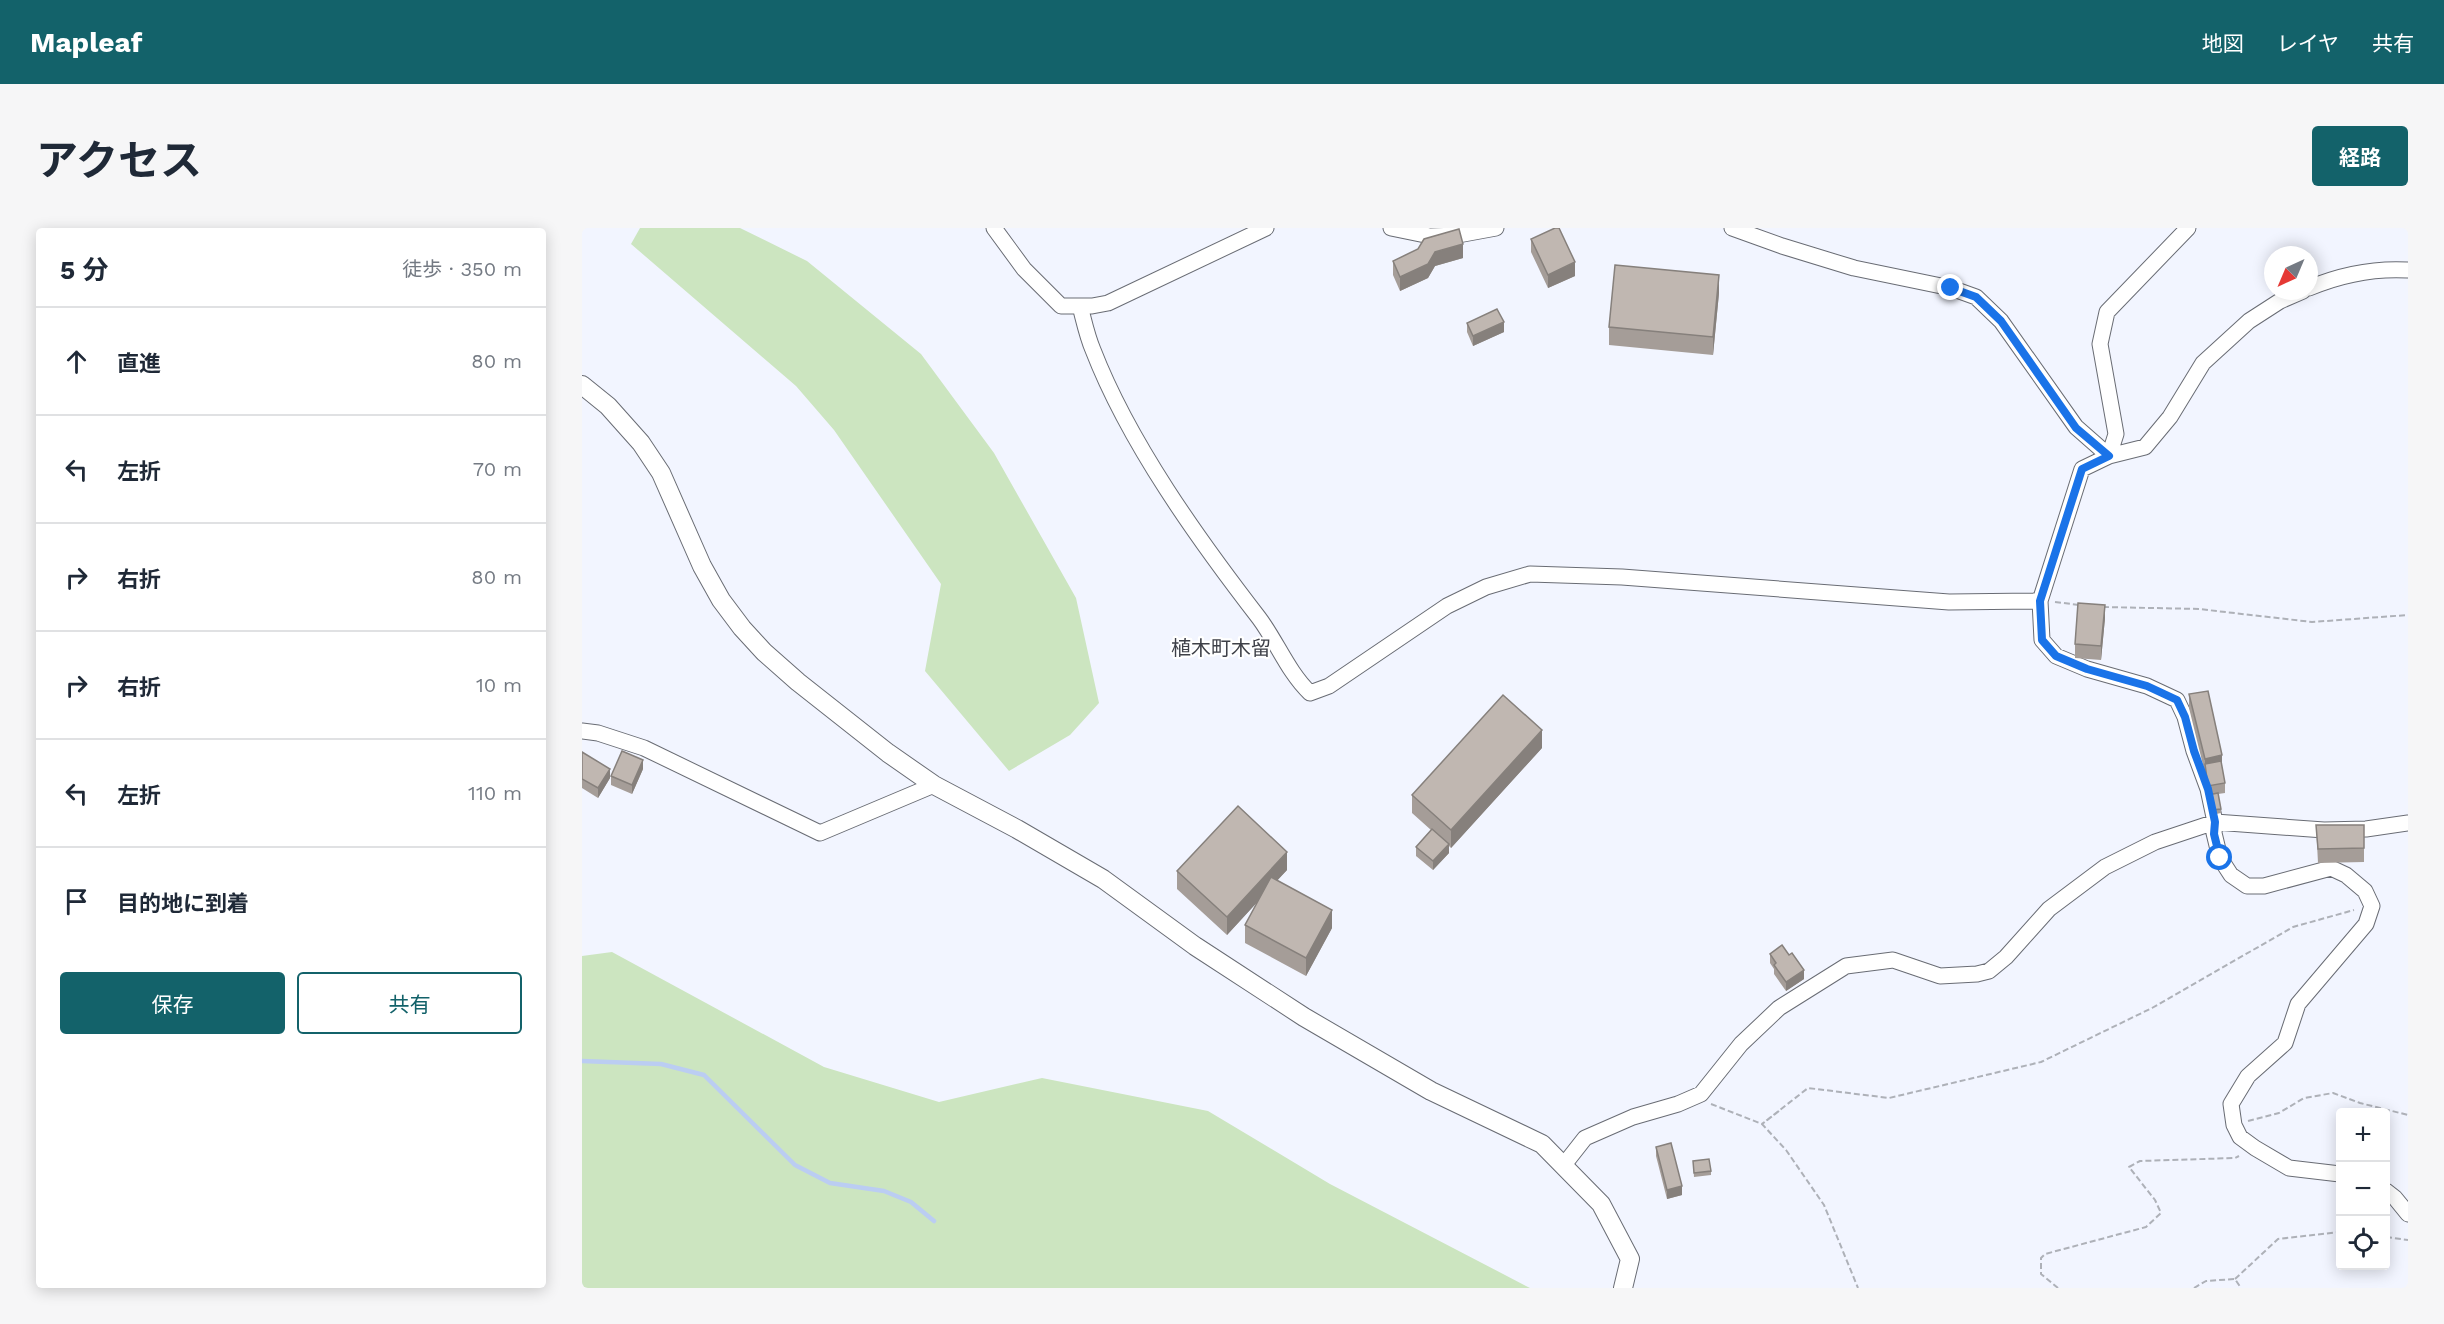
<!DOCTYPE html>
<html lang="ja">
<meta charset="utf-8">
<style>
body{margin:0;font-family:"Work Sans","Noto Sans JP",sans-serif;background:#f6f6f7;color:#1f2937}
.controls{position:absolute;right:18px;bottom:18px;display:grid;overflow:hidden;border-radius:6px;box-shadow:0 3px 15px #0003}
.controls button{width:54px;height:54px;display:grid;place-items:center;padding:0;border:0;border-bottom:2px solid #e0e1e3;background:#fff;color:#1f2937;font:30px sans-serif}
.compass{position:absolute;left:1682px;top:18px;width:54px;height:54px;border-radius:50%;background:#fff;box-shadow:0 3px 15px #0003;rotate:224deg}
.stop{position:absolute;width:18px;height:18px;margin:-14px;border:4px solid #1a73e8;border-radius:50%;background:#fff}
.stop.end{background:#1a73e8;border-color:#fff;box-shadow:0 2px 6px #0008}
.list{margin:0;padding:0;list-style:none}
h2{display:flex;justify-content:space-between;align-items:center;height:78px;margin:0;padding:0 24px;font-size:26px}
h2 small{font-size:20px;font-weight:400;color:#747a83}
.list li{display:grid;grid-template-columns:39px 1fr auto;gap:18px;align-items:center;box-sizing:border-box;height:108px;padding:0 24px;border-top:2px solid #e0e1e3}
.list b{display:block;font-size:22px;white-space:nowrap}
.list em{font-size:20px;font-style:normal;color:#747a83}
.actions{display:flex;gap:12px;padding:18px 24px}
.actions a{flex:1;padding:14px 0;border:2px solid #13626a;border-radius:6px;text-align:center;font-size:21px;color:#13626a}
.actions .main{background:#13626a;color:#fff}
.icon{flex:none;width:33px;height:33px;fill:none;stroke:currentColor;stroke-width:2;stroke-linecap:round;stroke-linejoin:round}
.map{position:relative;flex:none;width:1826px;height:1060px;overflow:hidden;border-radius:6px}
header{display:flex;align-items:center;gap:36px;box-sizing:border-box;height:84px;padding:0 30px;background:#13626a;color:#fff}
header strong{font-size:28px}
nav{display:flex;gap:33px;margin-inline-start:auto;font-size:21px}
.intro{display:flex;align-items:center;justify-content:space-between;box-sizing:border-box;height:144px;padding:0 36px}
h1{margin:0;font-size:42px}
.button{padding:15px 27px;border-radius:6px;background:#13626a;color:#fff;font-size:21px;font-weight:700}
main{display:flex;gap:36px;padding:0 36px}
aside{flex:1;background:#fff;border-radius:6px;box-shadow:0 3px 15px #0003}
.map>svg:first-child{display:block}
</style>
<header>
<strong>Mapleaf</strong>
<nav><a>地図</a><a>レイヤ</a><a>共有</a></nav>
</header>
<div class="intro"><h1>アクセス</h1><a class="button">経路</a></div>
<main>
<aside>
<h2>5 分<small>徒歩 · 350 m</small></h2>
<ul class="list">
<li><svg class="icon" aria-label="ahead" viewBox="0 0 24 24"><path d="M12 20V5M6 11l6-6 6 6"/></svg><div><b>直進</b></div><em>80 m</em></li>
<li><svg class="icon" aria-label="left" viewBox="0 0 24 24"><path d="M17 20v-9H6M10 6l-5 5 5 5"/></svg><div><b>左折</b></div><em>70 m</em></li>
<li><svg class="icon" aria-label="right" viewBox="0 0 24 24"><path d="M7 20v-9h11M14 6l5 5-5 5"/></svg><div><b>右折</b></div><em>80 m</em></li>
<li><svg class="icon" aria-label="right" viewBox="0 0 24 24"><path d="M7 20v-9h11M14 6l5 5-5 5"/></svg><div><b>右折</b></div><em>10 m</em></li>
<li><svg class="icon" aria-label="left" viewBox="0 0 24 24"><path d="M17 20v-9H6M10 6l-5 5 5 5"/></svg><div><b>左折</b></div><em>110 m</em></li>
<li><svg class="icon" aria-label="arrive" viewBox="0 0 24 24"><path d="M6 21V4h12l-3 4 3 4H6"/></svg><div><b>目的地に到着</b></div></li>
</ul>
<div class="actions"><a class="main">保存</a><a>共有</a></div>
</aside>
<div class="map">
<svg width="1826" height="1060" viewBox="0 0 1826 1060">
<rect width="100%" height="100%" fill="#f2f5ff"/>
<path fill="#cce5c0" d="M 58,0 L 158,0 L 225,33 L 339,126 L 412,225 L 494,370 L 517,475 L 488,507 L 427,543 L 343,443 L 359,356 L 252,202 L 214,158 L 49,16 Z
M 30,724 L 242,839 L 357,874 L 460,850 L 626,883 L 748,956 L 948,1060 L 0,1060 L 0,728 Z"/>
<g fill="none" stroke-linecap="round" stroke-linejoin="round">
<path stroke="#bbcdf2" stroke-width="4.5" d="M 0,833 L 79,836 L 122,847 L 213,937 L 248,955 L 302,963 L 329,974 L 352,993"/>
<g stroke="#696c74" stroke-width="17">
<path id="minor" d="M 412,0 L 442,41 L 479,78 L 510,78 L 526,75 L 684,0
M 809,0 L 848,8 L 876,7 L 914,0
M 1150,0 L 1200,18 L 1272,40 L 1369,60 L 1394,69 L 1419,93 L 1494,199 L 1527,228
M 1727,60 C 1758,47 1792,40 1826,42
M 1721,63 L 1698,73 L 1667,93 L 1621,135 L 1588,189 L 1563,219 L 1527,228 L 1500,241 L 1458,373 L 1460,412 L 1474,428 L 1505,441 L 1565,458 L 1595,472 L 1603,489 L 1612,523 L 1626,561 L 1633,594 L 1632,605 L 1638,630 L 1649,647 L 1665,658 L 1682,658 L 1749,640 L 1764,647 L 1783,663 L 1790,678 L 1784,696 L 1716,776 L 1703,815 L 1666,848 L 1649,876 L 1652,897 L 1658,909 L 1673,920 L 1707,940 L 1758,946
M 498,78 C 502,93 505,108 511,122 C 547,215 616,311 677,390 C 695,414 706,444 728,465 L 747,458 L 865,378 L 904,359 L 948,346 L 1040,349 L 1367,374 L 1458,373
M 1527,228 L 1534,206 L 1518,116 L 1525,84 L 1606,0
M 0,503 L 16,505 L 62,520 L 238,605 L 352,557
M 981,938 L 1003,910 L 1051,889 L 1096,876 L 1119,866 L 1159,816 L 1197,780 L 1264,738 L 1311,732 L 1358,748 L 1395,746 L 1407,743 L 1424,729 L 1467,681 L 1523,639 L 1573,614 L 1633,594 L 1742,602 L 1784,601 L 1826,595
M 1804,963 L 1813,970 L 1826,986"/>
</g>
<g stroke="#696c74" stroke-width="20">
<path id="tertiary" d="M 0,157 L 26,178 L 59,215 L 79,245 L 120,338 L 139,372 L 160,400 L 182,424 L 216,454 L 306,525 L 352,557 L 435,601 L 521,651 L 613,718 L 722,789 L 849,863 L 960,916 L 1019,976 L 1048,1031 L 1041,1060"/>
</g>
<path stroke="#aeb1b8" stroke-width="2" stroke-dasharray="6 3" stroke-linecap="butt" d="M 1473,374 L 1497,377
M 1521,379 L 1617,381 L 1730,394 L 1826,387
M 1129,876 L 1180,896 L 1204,922 L 1242,977 L 1276,1060
M 1197,883 L 1180,896 L 1226,860 L 1307,870 L 1459,834 L 1570,780 L 1711,699 L 1772,682
M 1666,893 L 1697,885 L 1722,870 L 1751,865 L 1778,875 L 1826,887
M 1804,1009 L 1826,1012
M 1653,1051 L 1696,1011 L 1758,1004
M 1476,1060 L 1459,1046 L 1459,1030 L 1463,1026 L 1564,999 L 1579,985 L 1573,972 L 1547,939 L 1558,933 L 1653,930 L 1657,928
M 1612,1060 L 1624,1053 L 1653,1051 L 1659,1060"/>
<use href="#minor" stroke="#fff" stroke-width="15"/>
<use href="#tertiary" stroke="#fff" stroke-width="18"/>
</g>
<path fill="#a59d98" d="M 949,11 L 993,48 L 966,60 L 949,24 Z
M 836,21 L 881,30 L 853,38 L 846,50 L 818,63 L 811,47 L 811,33 Z
M 1137,65 L 1131,127 L 1027,117 L 1027,99 Z
M 885,95 L 922,104 L 891,118 L 885,104 Z
M 1523,390 L 1519,432 L 1493,430 L 1493,416 Z
M 1607,466 L 1640,541 L 1643,555 L 1643,565 L 1636,566 L 1639,585 L 1629,587 L 1623,545 L 1607,480 Z
M 960,520 L 869,620 L 867,618 L 867,625 L 851,642 L 834,628 L 834,619 L 849,602 L 830,585 L 830,567 Z
M 0,524 L 28,550 L 16,570 L 0,560 Z
M 61,541 L 50,566 L 29,557 L 29,548 Z
M 1734,597 L 1782,597 L 1782,634 L 1736,635 Z
M 705,642 L 695,652 L 750,700 L 724,748 L 663,715 L 663,697 L 677,672 L 645,707 L 595,661 L 595,643 Z
M 1188,726 L 1222,751 L 1204,763 L 1192,746 L 1192,741 L 1188,735 Z
M 1074,919 L 1100,967 L 1085,971 L 1074,928 Z
M 1111,933 L 1129,943 L 1129,947 L 1112,949 Z"/>
<path fill="#86807c" d="M 881,16 L 881,30 L 853,38 L 846,50 L 818,63 L 818,49 L 853,24 Z
M 993,34 L 993,48 L 966,60 L 966,47 Z
M 1137,47 L 1137,65 L 1131,127 L 1131,109 Z
M 922,94 L 922,104 L 891,118 L 891,108 Z
M 1523,377 L 1523,390 L 1519,432 L 1519,418 Z
M 960,502 L 960,520 L 869,620 L 869,602 Z
M 1640,527 L 1640,541 L 1623,536 L 1623,545 L 1623,531 Z
M 61,532 L 61,541 L 50,566 L 50,557 Z
M 28,541 L 28,550 L 16,570 L 16,560 Z
M 867,616 L 867,625 L 851,642 L 851,633 Z
M 705,624 L 705,642 L 645,707 L 645,689 Z
M 750,682 L 750,700 L 724,748 L 724,730 Z
M 1222,742 L 1222,751 L 1204,763 L 1204,754 Z
M 1100,958 L 1100,967 L 1085,971 L 1085,962 Z"/>
<path fill="#c0b7b1" stroke="#86807c" stroke-width="1.5" d="M 973,0 L 977,0 L 993,34 L 966,47 L 949,11 Z
M 877,1 L 881,16 L 853,24 L 846,36 L 818,49 L 811,33 L 836,21 L 842,11 Z
M 1033,37 L 1137,47 L 1131,109 L 1027,99 Z
M 915,81 L 922,94 L 891,108 L 885,95 Z
M 1496,375 L 1523,377 L 1519,418 L 1493,416 Z
M 1626,463 L 1640,527 L 1623,531 L 1607,466 Z
M 921,467 L 960,502 L 869,602 L 830,567 Z
M 40,523 L 61,532 L 50,557 L 29,548 Z
M 0,524 L 28,541 L 16,560 L 0,551 Z
M 1639,533 L 1643,555 L 1626,558 L 1623,536 Z
M 1636,565 L 1639,581 L 1629,582 L 1626,567 Z
M 656,578 L 705,624 L 645,689 L 595,643 Z
M 1734,597 L 1782,597 L 1782,620 L 1736,621 Z
M 850,601 L 867,616 L 851,633 L 834,619 Z
M 689,649 L 750,682 L 724,730 L 663,697 Z
M 1200,717 L 1207,727 L 1210,725 L 1222,742 L 1204,754 L 1192,737 L 1194,735 L 1188,726 Z
M 1089,915 L 1100,958 L 1085,962 L 1074,919 Z
M 1127,931 L 1129,943 L 1112,945 L 1111,933 Z"/>
<g fill="none" stroke-linecap="round" stroke-linejoin="round">
<path stroke="#1a73e8" stroke-width="8" d="M 1369,60 L 1394,69 L 1419,93 L 1494,200 L 1527,228 L 1500,241 L 1458,373 L 1460,412 L 1474,428 L 1505,441 L 1565,458 L 1595,472 L 1603,489 L 1612,523 L 1626,561 L 1633,594 L 1632,606 L 1638,630"/>
</g>
<g text-anchor="middle" stroke-width="4.5" stroke-linejoin="round" paint-order="stroke">
<g font-size="20" fill="#3e4048" stroke="#fff">
<text x="639" y="427">植木町木留</text>
</g>
</g>
</svg>
<div class="controls">
<button>+</button>
<button>−</button>
<button><svg class="icon" aria-label="locate" viewBox="0 0 24 24"><circle cx="12" cy="12" r="6"/><path d="M12 2v4M12 18v4M2 12h4M18 12h4"/></svg></button>
</div>
<svg class="compass" viewBox="-18 -18 36 36"><path d="M0-13l5 13h-10z" fill="#e53935"/><path d="M0 13l5-13h-10z" fill="#747a83"/></svg>
<div class="stop" style="left:1638px;top:630px"></div>
<div class="stop end" style="left:1369px;top:60px"></div>
</div>
</main>
